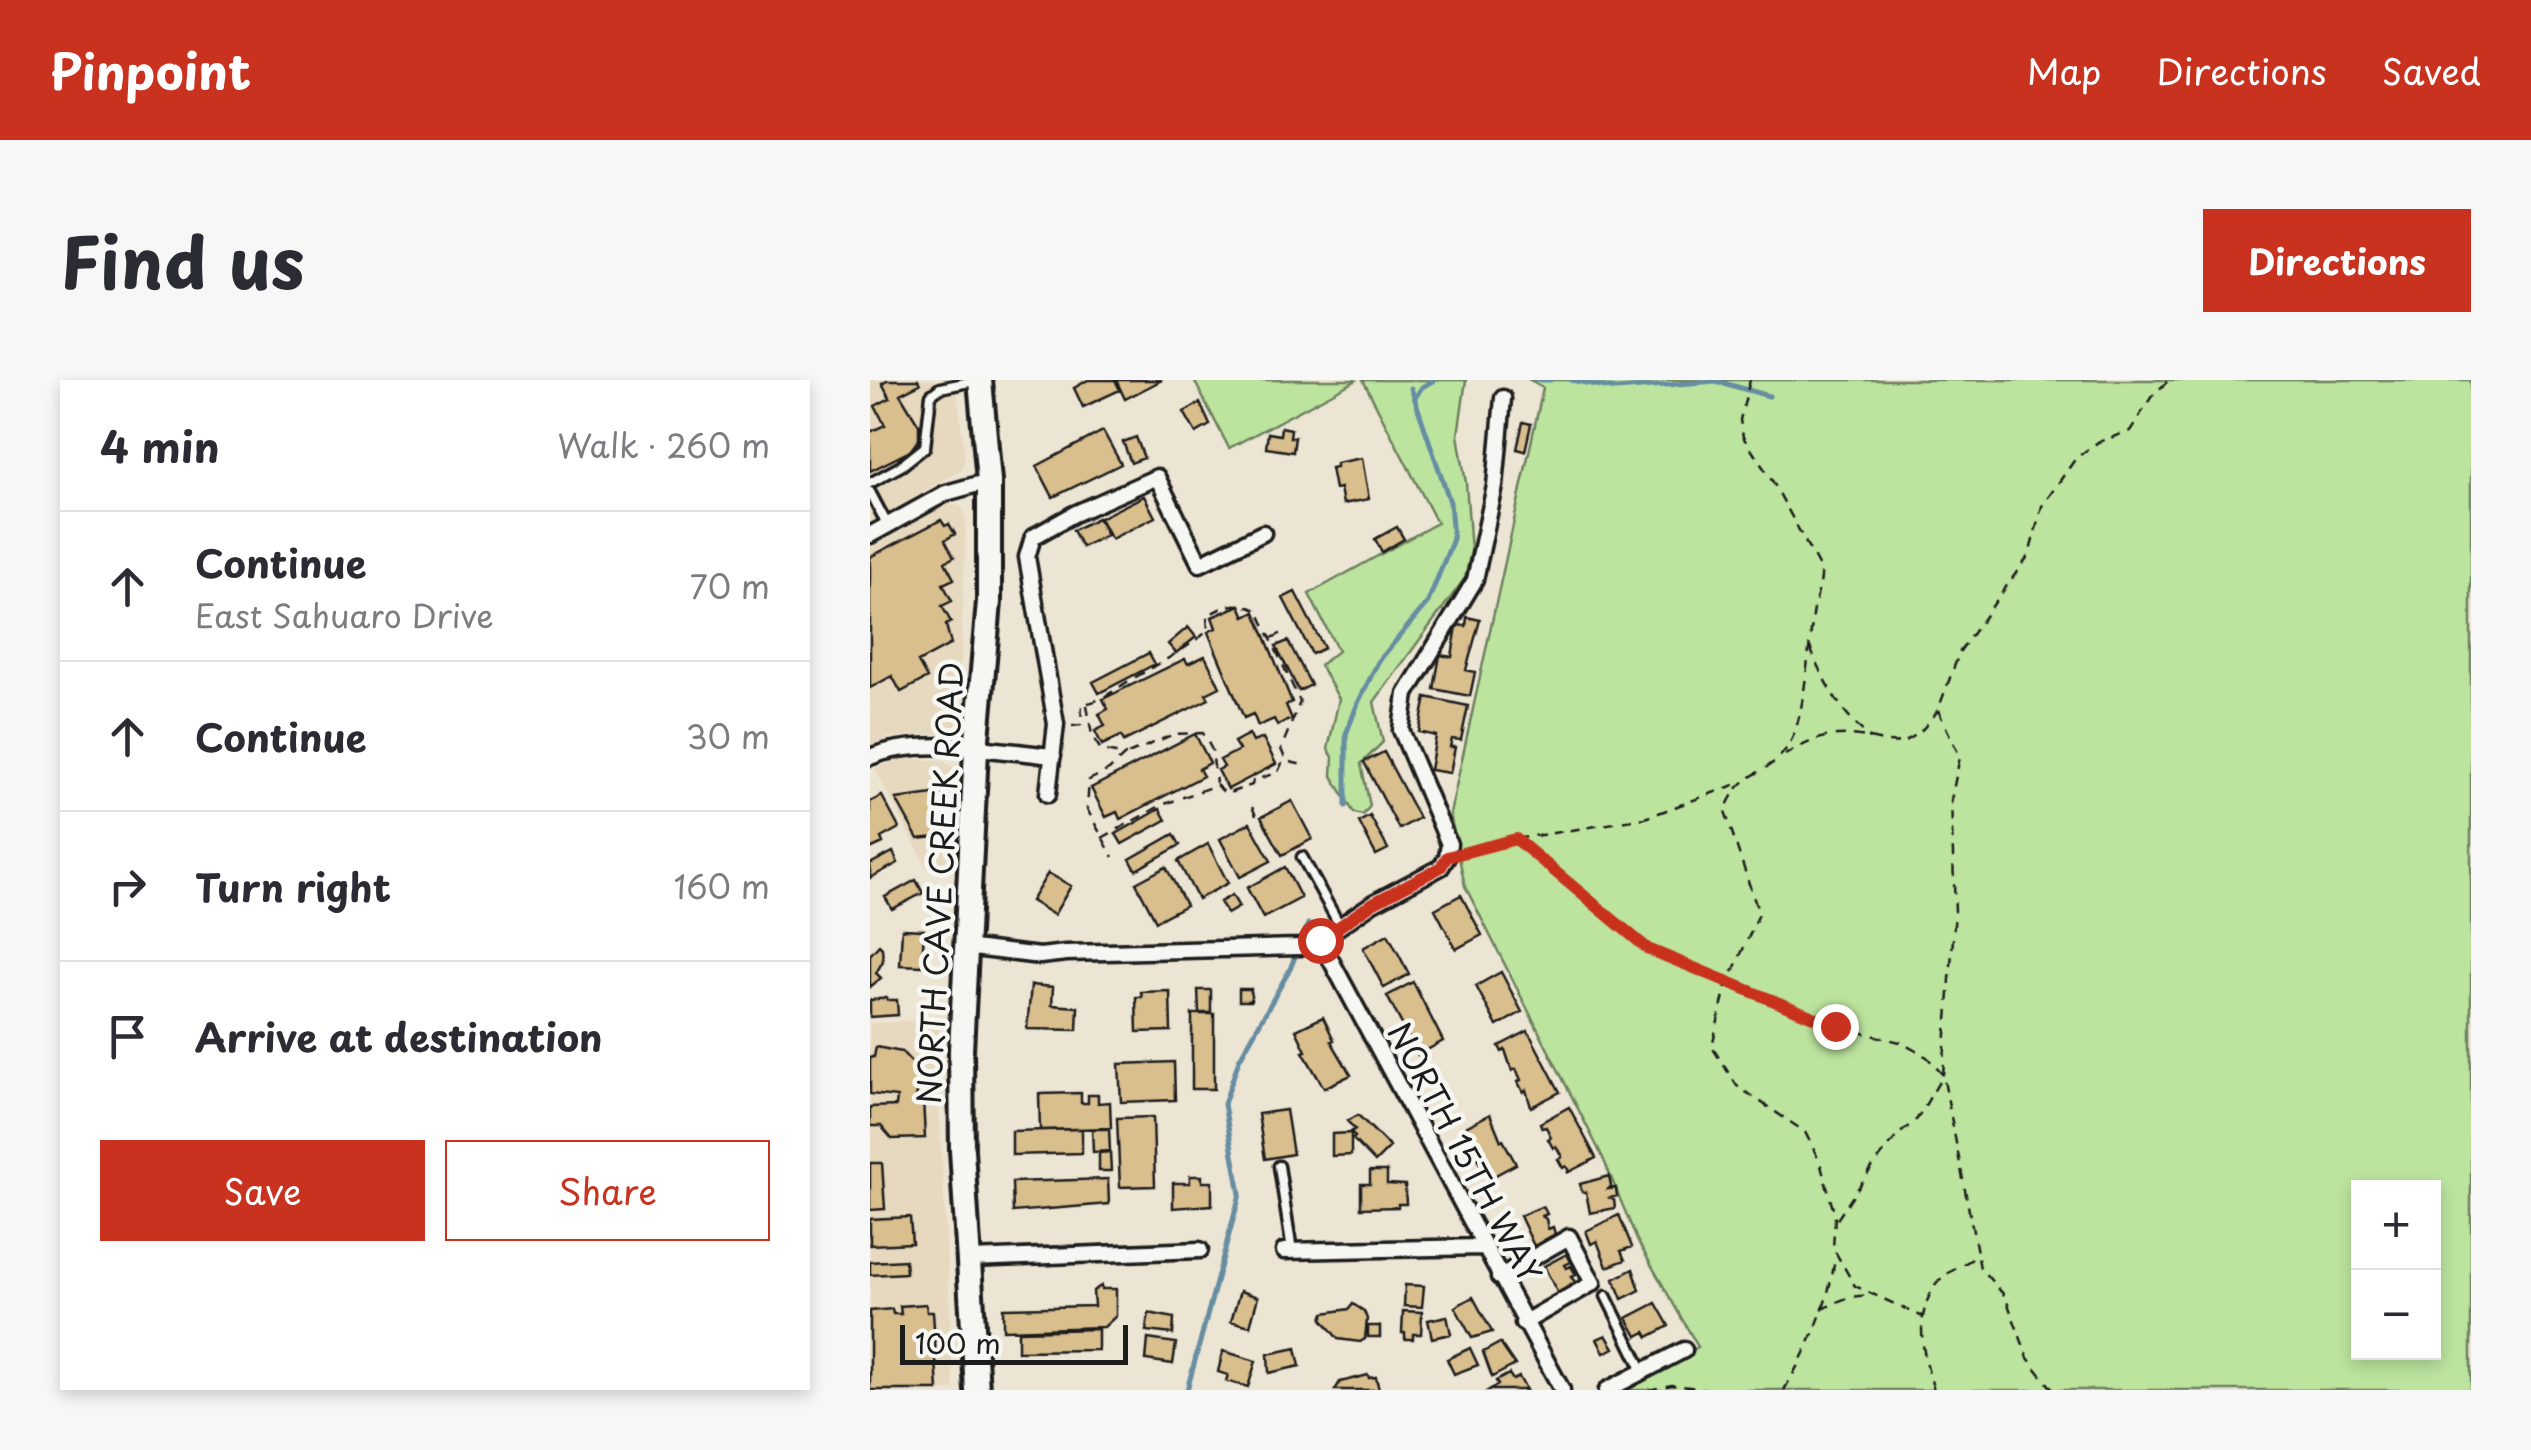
<!DOCTYPE html>
<meta charset="utf-8">
<style>
body{margin:0;font-family:"Playpen Sans",sans-serif;background:#f7f7f7;color:#2b2b33}
.controls{position:absolute;right:30px;bottom:30px;display:grid;overflow:hidden;border-radius:0px;box-shadow:0 5px 15px #0003}
.controls button{width:90px;height:90px;display:grid;place-items:center;padding:0;border:0;border-bottom:2px solid #e1e1e2;background:#fff;color:#2b2b33;font:50px sans-serif}
.scale{position:absolute;left:30px;bottom:25px;width:228px;box-sizing:border-box;padding-left:10px;border:5px solid #1c1c1c;border-top:0;font-size:28px;line-height:35px;white-space:nowrap;color:#1c1c1c;-webkit-text-stroke:8px #f6f6f2;paint-order:stroke}
.stop{position:absolute;width:30px;height:30px;margin:-22px;border:8px solid #c8321e;border-radius:50%;background:#fff}
.stop.end{background:#c8321e;border-color:#fff;box-shadow:0 2px 10px #0008}
.list{margin:0;padding:0;list-style:none}
h2{display:flex;justify-content:space-between;align-items:center;height:130px;margin:0;padding:0 40px;font-size:42px}
h2 small{font-size:32px;font-weight:400;color:#7c7c81}
.list li{display:grid;grid-template-columns:65px 1fr auto;gap:30px;align-items:center;box-sizing:border-box;height:150px;padding:0 40px;border-top:2px solid #e1e1e2}
.list b{display:block;font-size:38px;white-space:nowrap}
.list p{margin:0;font-size:32px;white-space:nowrap;color:#7c7c81}
.list em{font-size:32px;font-style:normal;color:#7c7c81}
.actions{display:flex;gap:20px;padding:30px 40px}
.actions a{flex:1;padding:22px 0;border:2px solid #c8321e;border-radius:0px;text-align:center;font-size:35px;color:#c8321e}
.actions .main{background:#c8321e;color:#fff}
.icon{flex:none;width:55px;height:55px;fill:none;stroke:currentColor;stroke-width:2;stroke-linecap:round;stroke-linejoin:round}
.map{position:relative;flex:none;width:1601px;height:1010px;overflow:hidden;border-radius:0px}
header{display:flex;align-items:center;gap:60px;box-sizing:border-box;height:140px;padding:0 50px;background:#c8321e;color:#fff}
header strong{font-size:48px}
nav{display:flex;gap:55px;margin-inline-start:auto;font-size:35px}
.intro{display:flex;align-items:center;justify-content:space-between;box-sizing:border-box;height:240px;padding:0 60px}
h1{margin:0;font-size:70px}
.button{padding:25px 45px;border-radius:0px;background:#c8321e;color:#fff;font-size:35px;font-weight:700}
main{display:flex;gap:60px;padding:0 60px}
aside{flex:1;background:#fff;border-radius:0px;box-shadow:0 5px 15px #0003}
.map>svg:first-child{display:block}
</style>
<header>
<strong>Pinpoint</strong>
<nav><a>Map</a><a>Directions</a><a>Saved</a></nav>
</header>
<div class="intro"><h1>Find us</h1><a class="button">Directions</a></div>
<main>
<aside>
<h2>4 min<small>Walk · 260 m</small></h2>
<ul class="list">
<li><svg class="icon" aria-label="ahead" viewBox="0 0 24 24"><path d="M12 20V5M6 11l6-6 6 6"/></svg><div><b>Continue</b><p>East Sahuaro Drive</p></div><em>70 m</em></li>
<li><svg class="icon" aria-label="ahead" viewBox="0 0 24 24"><path d="M12 20V5M6 11l6-6 6 6"/></svg><div><b>Continue</b></div><em>30 m</em></li>
<li><svg class="icon" aria-label="right" viewBox="0 0 24 24"><path d="M7 20v-9h11M14 6l5 5-5 5"/></svg><div><b>Turn right</b></div><em>160 m</em></li>
<li><svg class="icon" aria-label="arrive" viewBox="0 0 24 24"><path d="M6 21V4h12l-3 4 3 4H6"/></svg><div><b>Arrive at destination</b></div></li>
</ul>
<div class="actions"><a class="main">Save</a><a>Share</a></div>
</aside>
<div class="map">
<svg width="1601" height="1010" viewBox="0 0 1601 1010">
<rect width="100%" height="100%" fill="#ede5d4"/>
<filter id="ink" filterUnits="userSpaceOnUse"><feTurbulence type="fractalNoise" baseFrequency=".01" numOctaves="2"/><feDisplacementMap in="SourceGraphic" scale="20" xChannelSelector="R" yChannelSelector="G"/><feConvolveMatrix kernelMatrix="1 2 1 2 8 2 1 2 1" color-interpolation-filters="sRGB"/></filter>
<g filter="url(#ink)">
<path fill="#e7d9bf" d="M 0,0 L 86,0 L 95,79 L 91,90 L 0,143 Z
M 77,124 L 91,126 L 96,136 L 89,342 L 78,353 L 18,358 L 0,365 L 0,167 Z
M 28,379 L 72,380 L 83,387 L 78,489 L 58,489 L 5,389 Z
M 69,639 L 68,702 L 84,1010 L 0,1010 L 0,643 Z"/>
<path fill="#bce49f" stroke="#6c805e" stroke-width="2.5" fill-rule="evenodd" d="M 324,0 L 487,0 L 359,68 Z
M 493,0 L 596,0 L 588,55 L 596,103 L 601,171 L 595,198 L 504,322 L 513,362 L 491,384 L 500,426 L 493,435 L 484,433 L 462,396 L 463,377 L 458,369 L 469,319 L 450,285 L 468,271 L 439,214 L 567,143 Z
M 660,0 L 1601,0 L 1601,1010 L 748,1010 L 828,967 L 767,860 L 733,778 L 595,506 L 580,434 L 673,8 ZM 1488,808 L 1564,808 L 1564,972 L 1488,972 Z"/>
<g fill="none" stroke-linecap="round" stroke-linejoin="round">
<path stroke="#668da1" stroke-width="5" d="M 668,0 L 680,0
M 701,0 L 746,9 L 846,1 L 899,16
M 545,18 L 552,7 L 564,0
M 476,426 L 476,354 L 488,323 L 508,282 L 558,222 L 583,159 L 580,122 L 541,8
M 317,1010 L 370,814 L 354,724 L 369,680 L 420,589 L 438,544"/>
</g>
<path fill="#d9be8e" stroke="#1c1c1c" stroke-width="2.5" d="M 17,0 L 48,0 L 50,4 L 30,14 L 49,45 L 49,59 L 40,71 L 0,91 L 0,52 L 15,45 L 5,26 L 20,18 L 12,3 Z
M 218,0 L 245,0 L 250,10 L 213,27 L 204,8 Z
M 246,0 L 292,0 L 255,19 Z
M 330,23 L 340,45 L 326,53 L 314,32 Z
M 653,42 L 661,44 L 655,71 L 647,69 Z
M 411,47 L 421,49 L 420,57 L 425,57 L 423,72 L 396,68 L 398,53 L 410,55 Z
M 233,51 L 251,84 L 183,117 L 167,86 Z
M 266,57 L 274,78 L 261,83 L 253,62 Z
M 492,78 L 499,119 L 473,124 L 470,108 L 465,109 L 461,88 L 466,87 L 466,83 Z
M 274,116 L 285,137 L 241,159 L 230,138 Z
M 228,138 L 237,155 L 212,167 L 203,150 Z
M 71,140 L 75,146 L 79,144 L 85,154 L 75,160 L 84,177 L 75,182 L 84,199 L 73,204 L 82,221 L 72,226 L 81,242 L 76,245 L 81,264 L 48,282 L 57,298 L 31,312 L 22,296 L 0,308 L 0,177 Z
M 527,147 L 534,159 L 512,172 L 505,159 Z
M 425,212 L 454,268 L 442,274 L 413,218 Z
M 370,225 L 375,237 L 385,232 L 422,322 L 416,325 L 422,339 L 407,345 L 404,339 L 388,346 L 383,334 L 374,338 L 338,252 L 346,248 L 342,237 Z
M 597,237 L 610,240 L 596,290 L 605,292 L 600,316 L 564,309 L 570,275 L 582,277 L 587,245 L 596,246 Z
M 318,247 L 326,257 L 306,273 L 298,264 Z
M 418,261 L 441,305 L 429,311 L 406,266 Z
M 279,273 L 285,284 L 229,313 L 223,302 Z
M 335,276 L 350,307 L 336,314 L 339,319 L 254,361 L 251,356 L 232,365 L 225,351 L 235,346 L 229,334 L 238,329 L 233,319 L 315,279 L 318,284 Z
M 556,317 L 598,326 L 591,360 L 582,359 L 580,367 L 585,367 L 580,393 L 560,390 L 566,356 L 549,352 Z
M 325,354 L 340,383 L 329,389 L 333,396 L 250,439 L 247,432 L 236,437 L 221,408 Z
M 379,354 L 383,362 L 393,358 L 406,384 L 358,409 L 348,390 L 354,387 L 350,380 L 369,370 L 364,362 Z
M 514,372 L 549,438 L 529,449 L 494,382 Z
M 70,413 L 78,419 L 75,456 L 48,459 L 26,419 Z
M 12,416 L 29,448 L 11,458 L 13,463 L 0,469 L 0,422 Z
M 422,421 L 442,459 L 412,475 L 391,437 Z
M 290,429 L 296,440 L 252,464 L 246,454 Z
M 500,436 L 518,469 L 506,475 L 489,442 Z
M 380,443 L 401,481 L 370,497 L 350,459 Z
M 304,454 L 310,465 L 266,490 L 260,479 Z
M 338,464 L 358,503 L 328,519 L 308,481 Z
M 23,472 L 28,483 L 0,498 L 0,484 Z
M 296,487 L 316,525 L 286,541 L 266,503 Z
M 415,487 L 431,518 L 393,538 L 377,508 Z
M 178,493 L 201,506 L 184,535 L 161,521 Z
M 46,500 L 53,513 L 22,529 L 15,517 Z
M 362,515 L 369,527 L 357,534 L 350,522 Z
M 591,515 L 612,555 L 586,569 L 565,529 Z
M 32,549 L 54,550 L 52,586 L 30,585 Z
M 518,554 L 539,594 L 514,608 L 493,568 Z
M 9,565 L 12,568 L 13,581 L 6,593 L 11,598 L 0,607 L 0,575 Z
M 631,592 L 652,632 L 627,646 L 606,606 Z
M 543,602 L 573,661 L 548,675 L 517,616 Z
M 161,605 L 183,607 L 182,625 L 208,627 L 207,650 L 157,649 Z
M 369,609 L 381,609 L 381,621 L 369,621 Z
M 328,610 L 341,610 L 341,633 L 329,633 Z
M 300,611 L 301,651 L 267,652 L 266,617 L 272,617 L 271,612 Z
M 17,618 L 17,620 L 27,620 L 28,635 L 0,637 L 0,620 Z
M 322,634 L 344,634 L 344,709 L 322,709 Z
M 453,637 L 464,660 L 461,661 L 481,695 L 454,708 L 433,672 L 436,671 L 426,650 Z
M 658,651 L 690,712 L 661,727 L 656,710 L 653,712 L 648,702 L 651,700 L 646,689 L 642,691 L 635,670 L 632,672 L 629,666 Z
M 6,667 L 32,672 L 45,686 L 49,701 L 46,719 L 53,719 L 55,758 L 22,759 L 11,746 L 0,746 L 0,727 L 26,726 L 27,717 L 0,714 L 0,677 L 4,677 Z
M 304,682 L 305,720 L 251,722 L 249,684 Z
M 211,713 L 211,723 L 218,723 L 218,715 L 228,715 L 228,723 L 240,722 L 241,748 L 170,750 L 169,714 Z
M 699,727 L 726,778 L 697,793 L 699,791 L 696,786 L 693,788 L 688,779 L 692,777 L 686,766 L 683,768 L 678,759 L 681,757 L 676,747 L 672,748 L 670,743 Z
M 416,730 L 423,774 L 395,779 L 388,734 Z
M 620,734 L 631,761 L 633,760 L 646,784 L 618,799 L 592,749 Z
M 488,735 L 520,767 L 505,782 L 483,759 L 485,757 L 481,752 L 485,749 L 477,741 Z
M 283,737 L 285,806 L 250,807 L 247,738 Z
M 212,749 L 212,773 L 142,775 L 142,751 Z
M 222,749 L 239,749 L 240,771 L 223,772 Z
M 481,753 L 481,775 L 462,776 L 462,754 Z
M 240,772 L 241,791 L 229,791 L 229,773 Z
M 0,783 L 12,783 L 15,829 L 0,830 Z
M 500,791 L 517,791 L 517,804 L 535,805 L 536,824 L 528,824 L 528,827 L 491,828 L 491,804 L 500,804 Z
M 320,796 L 332,796 L 332,802 L 342,802 L 342,825 L 303,828 L 303,803 L 320,803 Z
M 739,796 L 741,806 L 738,809 L 746,808 L 747,816 L 740,818 L 744,820 L 745,828 L 720,833 L 716,812 L 712,812 L 710,804 Z
M 238,799 L 239,824 L 143,832 L 142,802 Z
M 673,826 L 677,834 L 672,836 L 676,839 L 678,849 L 683,847 L 685,854 L 664,866 L 650,836 Z
M 749,835 L 762,867 L 751,871 L 755,880 L 737,887 L 727,861 L 721,864 L 716,851 Z
M 40,837 L 42,863 L 0,865 L 0,839 Z
M 697,874 L 701,882 L 695,885 L 697,888 L 701,886 L 706,895 L 701,897 L 707,904 L 688,914 L 674,886 Z
M 35,880 L 36,893 L 0,895 L 0,882 Z
M 763,889 L 770,910 L 752,919 L 744,899 Z
M 535,905 L 554,906 L 552,927 L 534,926 Z
M 231,906 L 232,909 L 246,909 L 246,936 L 234,947 L 133,950 L 133,928 L 224,926 L 223,911 Z
M 370,911 L 388,917 L 380,946 L 361,941 Z
M 603,917 L 622,952 L 602,958 L 585,927 Z
M 786,923 L 799,946 L 778,957 L 775,952 L 767,956 L 757,938 Z
M 56,924 L 57,932 L 63,932 L 68,1010 L 0,1010 L 0,931 L 22,929 L 23,934 L 31,934 L 30,926 Z
M 483,924 L 494,931 L 497,939 L 495,959 L 490,962 L 468,959 L 452,939 L 454,933 L 479,929 Z
M 533,931 L 552,932 L 551,954 L 543,954 L 543,959 L 535,959 L 535,953 L 532,953 Z
M 279,933 L 304,938 L 303,954 L 276,951 Z
M 577,936 L 581,954 L 562,958 L 558,940 Z
M 498,946 L 510,946 L 510,957 L 498,957 Z
M 228,949 L 228,970 L 148,971 L 148,951 Z
M 736,955 L 744,968 L 734,973 L 727,959 Z
M 278,959 L 306,963 L 303,984 L 276,980 Z
M 630,963 L 645,985 L 622,997 L 613,972 Z
M 426,968 L 430,986 L 399,993 L 398,974 Z
M 600,968 L 608,985 L 584,994 L 577,979 Z
M 353,971 L 386,981 L 378,1007 L 356,1001 L 358,995 L 348,992 Z
M 639,994 L 643,1000 L 649,997 L 656,1010 L 619,1010 L 628,1005 L 626,1001 Z
M 498,995 L 499,998 L 506,997 L 509,1010 L 465,1010 L 470,1002 Z"/>
<g fill="none" stroke-linecap="round" stroke-linejoin="round">
<g stroke="#1c1c1c" stroke-width="15">
<path id="lane" d="M 0,103 L 31,86 L 55,67 L 61,15 L 70,8 L 109,0
M 0,112 L 18,146
M 432,477 L 470,546
M 409,786 L 422,871
M 736,916 L 773,991"/>
</g>
<g stroke="#1c1c1c" stroke-width="21">
<path id="street" d="M 0,155 L 76,113 L 119,101
M 0,377 C 48,356 131,371 183,376
M 178,414 L 186,344 L 157,177 L 163,157 L 204,134 L 287,97 L 330,184 L 393,153
M 450,560 L 692,1010
M 95,567 L 170,576 L 196,573 L 430,567 L 450,560 L 503,523 L 571,487 L 577,477 L 579,464 L 531,350 L 536,314 L 605,200 L 625,106 L 633,18
M 414,871 L 613,867
M 100,879 L 330,870
M 629,897 L 699,857 L 723,903 L 653,943
M 737,1010 L 814,970"/>
</g>
<g stroke="#1c1c1c" stroke-width="30">
<path id="primary" d="M 107,1010 L 92,770 L 91,671 L 106,370 L 119,222 L 119,101 L 110,0"/>
</g>
<path stroke="#1c1c1c" stroke-width="2.5" stroke-dasharray="10 8" stroke-linecap="butt" d="M 880,0 L 870,40 L 873,57 L 903,102 L 951,191 C 952,204 946,216 944,229 C 938,263 936,339 918,366 C 897,399 871,387 855,431 L 889,534 L 856,607 L 842,667 L 867,706 L 935,752 L 950,782 L 965,836 L 963,868 L 985,906 L 1053,937
M 402,258 L 418,250
M 940,267 C 954,304 971,332 1001,359
M 217,325 L 222,356 L 231,370 L 255,375 L 239,390 L 219,400 L 217,429 L 243,477
M 202,346 L 211,345 L 212,324 C 232,322 245,309 262,299 C 289,284 314,270 338,251 L 337,236 C 355,225 368,220 388,231 L 430,322 L 411,369 L 416,381 L 433,385
M 258,374 L 304,354 L 333,353 L 342,370 L 346,403
M 915,375 C 930,366 949,356 968,355 C 1016,352 1029,386 1068,330
M 382,427 L 388,440
M 232,458 L 292,425 L 346,405 L 356,414 L 382,405 L 383,401 L 408,392 L 414,379
M 646,459 L 778,569 L 965,646 L 1030,662 L 1057,677 L 1073,695 L 1047,739 L 1027,756 L 1001,789 L 966,841
M 594,472 L 646,459 L 775,438 L 867,404
M 951,930 C 968,921 981,914 1000,916
M 778,1010 L 802,1005 L 844,1010
M 914,1010 C 937,971 960,923 965,877
M 1064,1010 C 1053,975 1043,938 1066,904 C 1074,893 1094,885 1105,877
M 1183,1010 L 1158,978 L 1135,916 L 1110,888 L 1073,695 L 1085,531 L 1081,420 L 1090,377 L 1068,330 L 1090,271 L 1159,175 L 1172,126 L 1206,78 L 1228,62 L 1260,51 L 1282,16 L 1299,0"/>
<use href="#lane" stroke="#f6f6f2" stroke-width="8"/>
<use href="#street" stroke="#f6f6f2" stroke-width="14"/>
<use href="#primary" stroke="#f6f6f2" stroke-width="22"/>
</g>
</g>
<g fill="none" stroke-linecap="round" stroke-linejoin="round" filter="url(#ink)">
<path stroke="#c8321e" stroke-width="12" d="M 450,560 L 503,523 L 571,487 L 577,477 L 646,459 L 778,569 L 965,646"/>
</g>
<g text-anchor="middle" stroke-width="9" stroke-linejoin="round" paint-order="stroke">
<g font-size="32" fill="#1c1c1c" stroke="#f6f6f2">
<text transform="translate(71 503) rotate(-87)" y="11">NORTH CAVE CREEK ROAD</text>
<text transform="translate(594 773) rotate(62)" y="11">NORTH 15TH WAY</text>
</g>
</g>
</svg>
<div class="controls">
<button>+</button>
<button>−</button>
</div>
<div class="scale">100 m</div>
<div class="stop" style="left:450px;top:560px"></div>
<div class="stop end" style="left:965px;top:646px"></div>
</div>
</main>
